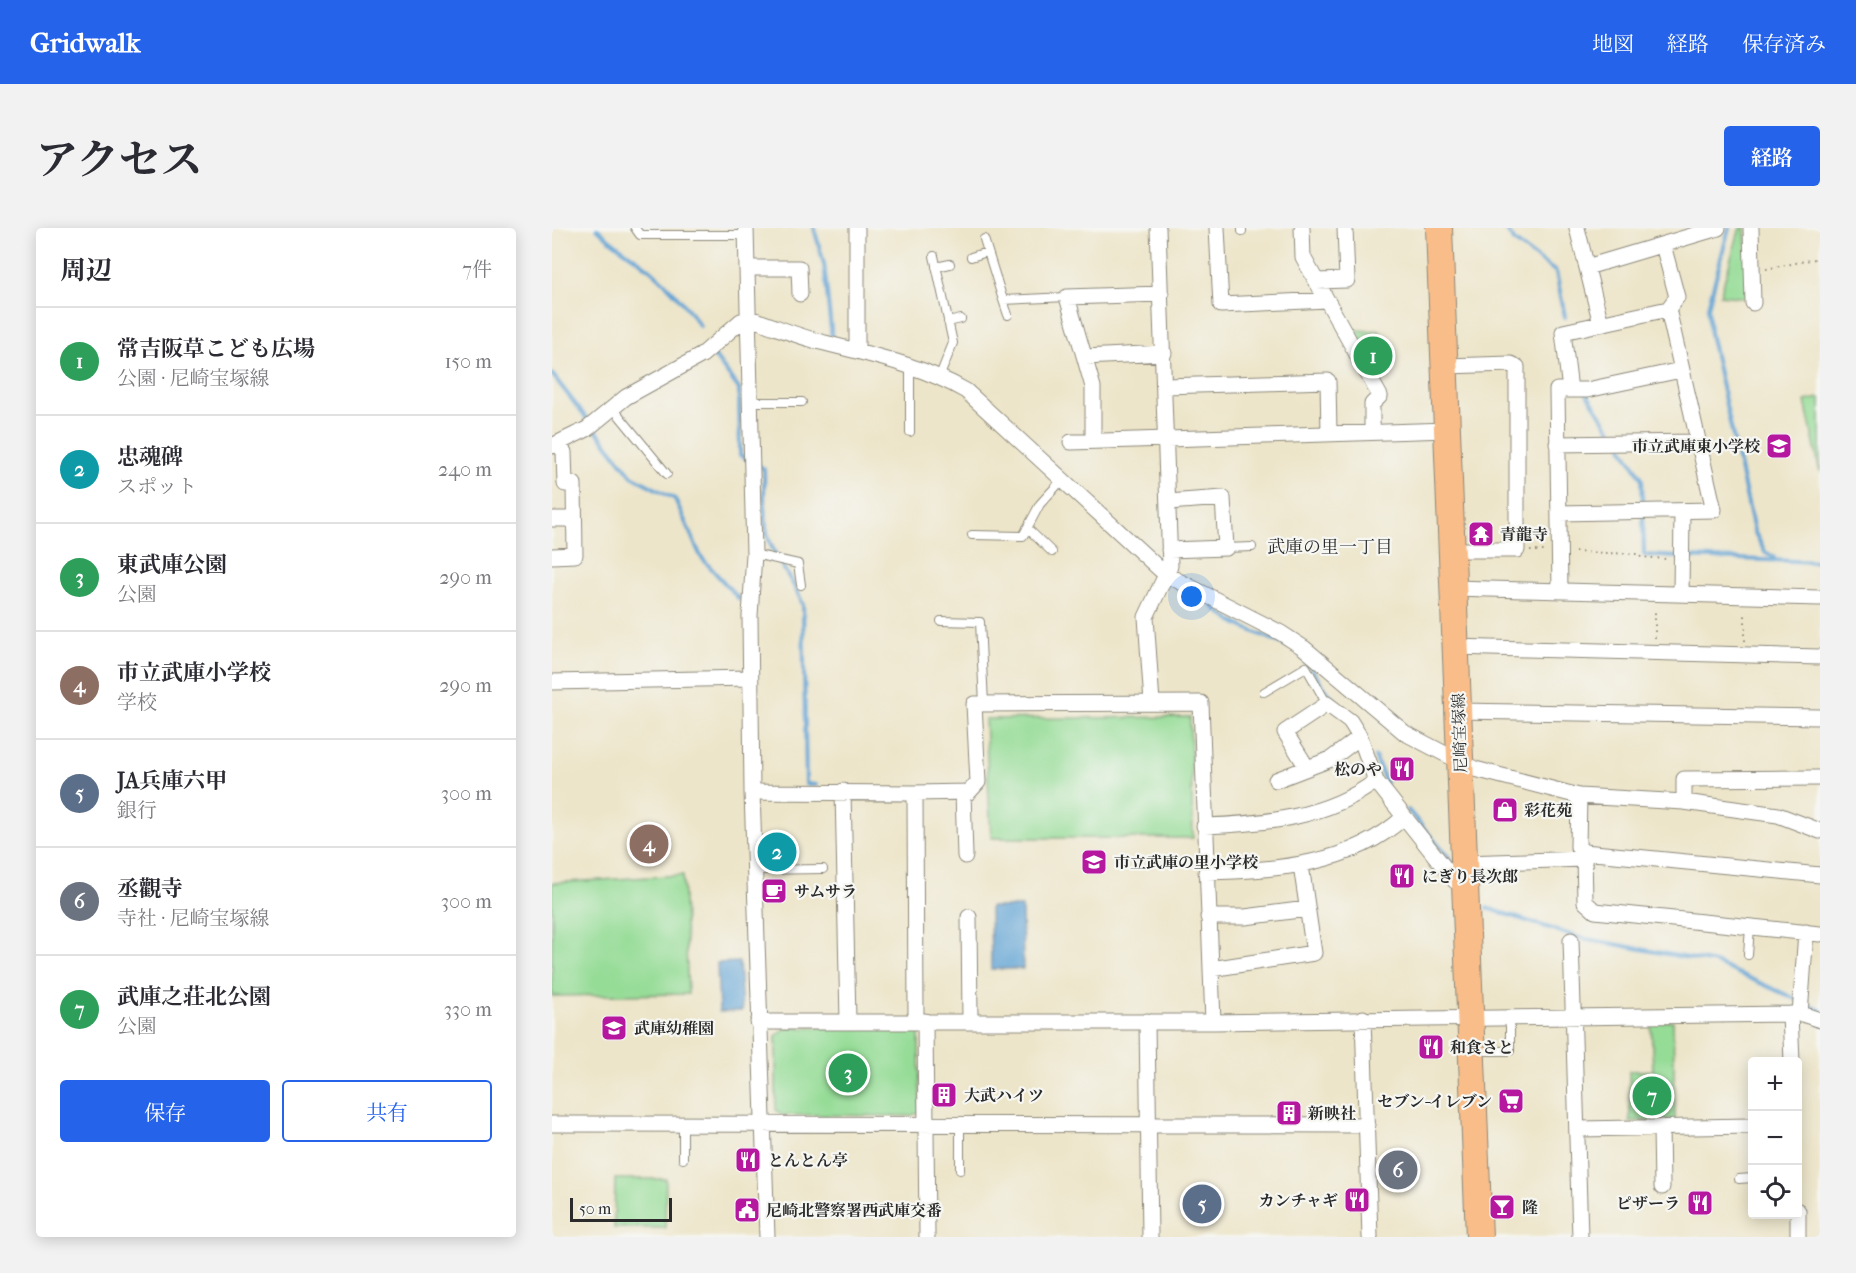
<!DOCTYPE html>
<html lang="ja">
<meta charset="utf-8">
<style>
body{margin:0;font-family:"IM FELL French Canon","Noto Serif JP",serif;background:#f2f2f3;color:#2b2b33}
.controls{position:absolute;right:18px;bottom:18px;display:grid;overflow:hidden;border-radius:6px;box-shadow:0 3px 15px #0003}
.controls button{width:54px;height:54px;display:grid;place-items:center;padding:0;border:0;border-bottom:2px solid #e1e1e2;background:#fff;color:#2b2b33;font:30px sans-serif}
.scale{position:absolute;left:18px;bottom:15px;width:102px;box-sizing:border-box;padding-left:6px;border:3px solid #2b2b2b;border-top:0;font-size:16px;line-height:21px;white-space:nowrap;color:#2b2b2b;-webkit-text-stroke:4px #f6f6f2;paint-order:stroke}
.you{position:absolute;left:640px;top:369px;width:21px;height:21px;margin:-15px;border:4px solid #fff;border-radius:50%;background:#1a73e8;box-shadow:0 0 0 9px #1a73e833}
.badge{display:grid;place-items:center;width:39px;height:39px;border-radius:50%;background:#2563eb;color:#fff;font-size:20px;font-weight:700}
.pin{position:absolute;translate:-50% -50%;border:3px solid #fff;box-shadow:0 2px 6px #0006}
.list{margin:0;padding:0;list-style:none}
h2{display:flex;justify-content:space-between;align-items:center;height:78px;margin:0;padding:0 24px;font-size:26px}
h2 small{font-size:20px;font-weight:400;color:#7c7c81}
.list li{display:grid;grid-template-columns:39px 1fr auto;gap:18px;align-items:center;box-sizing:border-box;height:108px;padding:0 24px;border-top:2px solid #e1e1e2}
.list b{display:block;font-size:22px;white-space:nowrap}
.list p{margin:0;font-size:20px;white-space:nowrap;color:#7c7c81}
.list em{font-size:20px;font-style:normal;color:#7c7c81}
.actions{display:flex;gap:12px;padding:18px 24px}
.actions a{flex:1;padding:14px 0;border:2px solid #2563eb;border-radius:6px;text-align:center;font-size:21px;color:#2563eb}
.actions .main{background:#2563eb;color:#fff}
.icon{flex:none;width:33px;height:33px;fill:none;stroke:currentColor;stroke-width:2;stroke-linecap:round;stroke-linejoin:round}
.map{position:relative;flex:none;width:1268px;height:1009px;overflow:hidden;border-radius:6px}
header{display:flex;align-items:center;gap:36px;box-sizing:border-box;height:84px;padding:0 30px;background:#2563eb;color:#fff}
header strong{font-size:28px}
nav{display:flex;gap:33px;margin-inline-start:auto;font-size:21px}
.intro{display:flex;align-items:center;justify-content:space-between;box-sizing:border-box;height:144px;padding:0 36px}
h1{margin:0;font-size:42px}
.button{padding:15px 27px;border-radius:6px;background:#2563eb;color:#fff;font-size:21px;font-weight:700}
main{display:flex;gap:36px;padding:0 36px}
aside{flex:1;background:#fff;border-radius:6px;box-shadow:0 3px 15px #0003}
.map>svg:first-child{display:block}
</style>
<header>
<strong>Gridwalk</strong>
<nav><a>地図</a><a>経路</a><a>保存済み</a></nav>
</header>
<div class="intro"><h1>アクセス</h1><a class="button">経路</a></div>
<main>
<aside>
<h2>周辺<small>7件</small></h2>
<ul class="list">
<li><span class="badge" style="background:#2e9e5b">1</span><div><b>常吉阪草こども広場</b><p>公園 · 尼崎宝塚線</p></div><em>150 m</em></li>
<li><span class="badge" style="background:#0f9aa8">2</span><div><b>忠魂碑</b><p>スポット</p></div><em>240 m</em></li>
<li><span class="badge" style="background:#2e9e5b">3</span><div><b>東武庫公園</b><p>公園</p></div><em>290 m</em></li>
<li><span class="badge" style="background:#8d6e63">4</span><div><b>市立武庫小学校</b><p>学校</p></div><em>290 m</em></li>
<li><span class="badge" style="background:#5c6f8a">5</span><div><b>JA兵庫六甲</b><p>銀行</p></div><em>300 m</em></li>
<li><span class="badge" style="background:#6b7280">6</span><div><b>丞觀寺</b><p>寺社 · 尼崎宝塚線</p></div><em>300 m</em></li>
<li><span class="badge" style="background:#2e9e5b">7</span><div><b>武庫之荘北公園</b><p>公園</p></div><em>330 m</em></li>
</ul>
<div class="actions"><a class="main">保存</a><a>共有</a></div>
</aside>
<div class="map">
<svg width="1268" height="1009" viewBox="0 0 1268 1009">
<rect width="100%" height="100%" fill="#f6f6f2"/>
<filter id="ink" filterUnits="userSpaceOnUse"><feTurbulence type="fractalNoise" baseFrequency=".0167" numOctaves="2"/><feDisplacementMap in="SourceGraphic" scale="12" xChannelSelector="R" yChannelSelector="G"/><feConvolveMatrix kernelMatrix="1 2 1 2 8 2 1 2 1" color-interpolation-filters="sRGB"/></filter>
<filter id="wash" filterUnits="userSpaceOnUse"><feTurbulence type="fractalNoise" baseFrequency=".008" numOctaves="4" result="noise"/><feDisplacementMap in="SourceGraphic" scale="24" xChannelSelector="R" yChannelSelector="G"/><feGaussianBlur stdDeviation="1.35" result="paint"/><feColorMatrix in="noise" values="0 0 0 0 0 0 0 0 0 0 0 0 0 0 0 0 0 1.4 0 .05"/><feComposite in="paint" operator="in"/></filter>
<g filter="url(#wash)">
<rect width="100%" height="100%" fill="#ede5c9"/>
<path fill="#95dc96" stroke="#608460" stroke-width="1.5" d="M 1188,0 L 1193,0 L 1196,70 L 1168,67 Z
M 799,102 L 828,103 L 828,152 Z
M 1268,170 L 1268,244 L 1253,173 Z
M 638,489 L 641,610 L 439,610 L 433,491 Z
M 131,647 L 136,766 L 0,768 L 0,655 Z
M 1121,793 L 1123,893 L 1078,893 L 1077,843 L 1101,843 L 1099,794 Z
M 364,798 L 367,803 L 368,884 L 358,888 L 230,887 L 224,882 L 224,808 L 234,800 Z
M 63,951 L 114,951 L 113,1000 L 62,1000 Z"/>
<path fill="#5fa2d3" stroke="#45667f" stroke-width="1.5" d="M 438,679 L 470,679 L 471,741 L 439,741 Z
M 187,734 L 190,783 L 167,784 L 165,735 Z"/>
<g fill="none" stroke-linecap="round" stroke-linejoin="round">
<path stroke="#5fa2d3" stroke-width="4" d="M 45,0 C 64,20 82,27 101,44 C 119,59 135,79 148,98
M 262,0 L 272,36 L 280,111
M 953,0 L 963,14 L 1004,44 L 1013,89
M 1177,0 L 1156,79 L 1158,105 L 1202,303 L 1213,324 L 1222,329
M 160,125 L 187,161 L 188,227 L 195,231
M 1022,134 L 1028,158
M 0,146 L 38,195
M 1035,166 L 1064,210
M 43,201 L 80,248 L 123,271 L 149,329 L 187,371
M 1070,219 L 1090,250 L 1091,280
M 204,236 L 212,241 C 213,265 209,297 220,319 C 229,340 243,355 251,377 L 254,556 L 264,557
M 1091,287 L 1092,327 L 1126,329
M 1134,329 L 1268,334
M 661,378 C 682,400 709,405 736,418
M 749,427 C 763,443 771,463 788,477
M 823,529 L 834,555
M 856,582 L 901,634
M 935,680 L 1025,709 L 1163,735 L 1246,772
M 1252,775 L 1268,782"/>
</g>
</g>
<g filter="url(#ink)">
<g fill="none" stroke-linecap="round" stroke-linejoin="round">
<g stroke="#8c887a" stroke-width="10">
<path id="service" d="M 83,0 L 88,7 L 194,7
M 690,0 L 690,3
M 432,11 L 451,72 L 515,69
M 382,28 L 401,115 L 387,150
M 419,29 L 435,24
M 384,39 L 398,36
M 451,72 L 456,87
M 396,94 L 409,91
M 358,140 L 358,204
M 199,174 L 250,174
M 60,179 L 115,246
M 475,300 L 500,324
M 420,307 L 471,308 L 488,276 L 510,252
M 674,320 L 700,319
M 202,326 L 246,336 L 249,357
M 389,393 L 428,394 L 432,476
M 712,464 L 754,439 L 775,476
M 202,642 L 271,641
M 1196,727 L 1198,699
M 923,823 L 958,823 L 958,789
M 131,896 L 131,931
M 408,897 L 408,942
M 1187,951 L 1200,950"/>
</g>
<g stroke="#8c887a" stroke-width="17">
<path id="minor" d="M 194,0 L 202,326 L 198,388 L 200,564 L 215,1009
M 305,0 L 305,121
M 665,0 L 669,77 L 775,72
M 750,0 L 751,29 L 828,168 L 820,176 L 820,204
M 1025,0 L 1049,96
M 1199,0 L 1201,75
M 1035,39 L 1166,0
M 196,40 L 247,40 L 248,66
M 764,53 L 795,52 L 793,0
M 533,129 L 612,125
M 893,138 L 959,136 L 965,139 L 965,322 L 900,322
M 613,158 L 776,153 L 777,206
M 1018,162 L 1035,162 L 1129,142
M 541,213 L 541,159 L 515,69 L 609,66
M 519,214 L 896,202
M 1005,216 L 1146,214
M 0,218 L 35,201 L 74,169 L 150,127 L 189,93 L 197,90 C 222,98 247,109 273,115 C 320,127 371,138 414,163 L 613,346 L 729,405 L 752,420 L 853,505 L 897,528 L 923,541 L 1027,568 L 1132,574 L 1226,587 L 1268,603
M 616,274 L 671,270 L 674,320 L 617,322
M 1007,285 L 1162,282 L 1116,81
M 0,291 L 22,291
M 0,328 L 23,327 L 22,256 L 13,256 L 12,224 L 7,217
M 902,360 L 1268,370
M 1008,362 L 1005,162 L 1018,162 L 1011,104 L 1116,81 L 1125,69 L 1111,17
M 1129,366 L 1130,283
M 903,419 L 1268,429
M 0,454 L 198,450
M 600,475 L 594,389 L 618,338 L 606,0
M 906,483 L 1268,489
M 754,538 L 733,504 L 775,476 L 798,493 L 808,509 L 824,553 L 903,653 L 914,654
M 724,552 L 779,531 L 808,509
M 291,563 L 296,793
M 200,564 L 363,565 L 364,793
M 411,564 L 413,628
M 363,565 L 417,564 L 426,554 L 422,476 L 649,475 L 661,794
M 1027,568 L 1026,619 L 1032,624
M 1132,574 L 1132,551 L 1268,550
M 652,598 C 712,596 775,590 824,553
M 912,635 L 1032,631
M 654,644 C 722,642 799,638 852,589
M 1268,647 L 1032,624 L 1033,674 L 1043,683 L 1268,706
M 417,689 L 418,793
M 656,689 L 693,689 L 755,681
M 1019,712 L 1028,1009
M 659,741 L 762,725 L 749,637
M 1238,786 L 1240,834
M 1248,786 L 1254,704
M 811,790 L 818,1009
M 373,793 L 375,1009
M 595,793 L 598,1009
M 206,794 L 661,794 L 1238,786 L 1250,786 L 1268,792
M 0,896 L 815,897
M 1109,899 L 1110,959
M 1026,901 L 1200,898
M 1246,983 L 1246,1009"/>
</g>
<g stroke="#8c887a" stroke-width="28">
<path id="primary" d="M 887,0 L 927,1009"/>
</g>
<path stroke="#8c887a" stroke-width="2" stroke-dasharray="1.5 4.5" stroke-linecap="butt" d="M 1214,41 L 1268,30
M 978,323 L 993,323
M 1023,324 L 1086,326 L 1089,329 L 1114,331
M 1103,410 L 1103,380
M 1193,413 L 1193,383"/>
<use href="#service" stroke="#fff" stroke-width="8"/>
<use href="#minor" stroke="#fff" stroke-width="15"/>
<use href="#primary" stroke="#f8bd89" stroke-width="26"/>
</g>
</g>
<defs>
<g id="school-square" transform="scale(1.35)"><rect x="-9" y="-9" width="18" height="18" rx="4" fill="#b5179e" stroke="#f6f6f2"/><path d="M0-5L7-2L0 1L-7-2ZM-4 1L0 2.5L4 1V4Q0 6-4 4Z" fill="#fff"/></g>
<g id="temple-square" transform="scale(1.35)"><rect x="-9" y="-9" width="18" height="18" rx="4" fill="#b5179e" stroke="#f6f6f2"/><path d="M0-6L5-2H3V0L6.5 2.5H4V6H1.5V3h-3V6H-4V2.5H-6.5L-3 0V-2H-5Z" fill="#fff"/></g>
<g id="restaurant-square" transform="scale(1.35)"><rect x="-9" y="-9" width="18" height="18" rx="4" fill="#b5179e" stroke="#f6f6f2"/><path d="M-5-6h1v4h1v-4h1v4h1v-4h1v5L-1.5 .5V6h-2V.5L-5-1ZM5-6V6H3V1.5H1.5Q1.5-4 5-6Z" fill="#fff"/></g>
<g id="shop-square" transform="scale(1.35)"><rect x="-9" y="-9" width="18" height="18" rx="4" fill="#b5179e" stroke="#f6f6f2"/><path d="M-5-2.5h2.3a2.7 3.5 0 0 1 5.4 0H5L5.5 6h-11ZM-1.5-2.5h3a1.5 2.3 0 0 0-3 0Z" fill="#fff"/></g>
<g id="cafe-square" transform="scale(1.35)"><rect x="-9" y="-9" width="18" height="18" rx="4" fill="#b5179e" stroke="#f6f6f2"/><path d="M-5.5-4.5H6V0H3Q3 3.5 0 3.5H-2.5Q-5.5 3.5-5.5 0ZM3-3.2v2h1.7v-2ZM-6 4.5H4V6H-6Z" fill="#fff"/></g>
<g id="building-square" transform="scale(1.35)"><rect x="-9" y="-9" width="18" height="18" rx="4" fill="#b5179e" stroke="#f6f6f2"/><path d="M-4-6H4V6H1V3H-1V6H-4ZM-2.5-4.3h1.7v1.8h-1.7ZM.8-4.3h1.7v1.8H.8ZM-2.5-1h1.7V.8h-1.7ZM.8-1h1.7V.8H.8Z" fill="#fff"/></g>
<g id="supermarket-square" transform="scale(1.35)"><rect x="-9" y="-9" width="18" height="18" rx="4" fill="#b5179e" stroke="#f6f6f2"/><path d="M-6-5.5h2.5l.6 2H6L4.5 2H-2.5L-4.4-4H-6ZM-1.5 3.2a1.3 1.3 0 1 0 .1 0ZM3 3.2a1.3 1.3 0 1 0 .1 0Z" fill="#fff"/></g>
<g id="bar-square" transform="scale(1.35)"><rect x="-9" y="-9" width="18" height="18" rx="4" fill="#b5179e" stroke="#f6f6f2"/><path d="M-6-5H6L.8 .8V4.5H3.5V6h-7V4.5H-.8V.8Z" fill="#fff"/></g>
<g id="civic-square" transform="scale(1.35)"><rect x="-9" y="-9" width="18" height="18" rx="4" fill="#b5179e" stroke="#f6f6f2"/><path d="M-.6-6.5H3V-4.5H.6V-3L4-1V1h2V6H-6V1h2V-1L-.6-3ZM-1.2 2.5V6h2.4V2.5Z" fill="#fff"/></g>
</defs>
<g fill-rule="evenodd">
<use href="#school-square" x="1227" y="218"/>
<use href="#temple-square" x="929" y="306"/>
<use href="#restaurant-square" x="850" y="541"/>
<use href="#shop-square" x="953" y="582"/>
<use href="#school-square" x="542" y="634"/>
<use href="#restaurant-square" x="850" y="648"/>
<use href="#cafe-square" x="222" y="663"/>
<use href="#school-square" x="62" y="800"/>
<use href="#restaurant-square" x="879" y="819"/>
<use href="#building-square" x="392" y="867"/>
<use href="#supermarket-square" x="959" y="873"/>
<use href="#building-square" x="737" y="885"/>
<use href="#restaurant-square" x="196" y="932"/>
<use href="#restaurant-square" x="805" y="972"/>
<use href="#restaurant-square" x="1148" y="975"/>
<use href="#bar-square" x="950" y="979"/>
<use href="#civic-square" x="195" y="982"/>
</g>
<g text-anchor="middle" stroke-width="4.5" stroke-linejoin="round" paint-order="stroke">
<g font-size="16" font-weight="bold" fill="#2b2b2b" stroke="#f6f6f2" text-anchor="start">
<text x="1208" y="224" text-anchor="end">市立武庫東小学校</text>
<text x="948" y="312">青龍寺</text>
<text x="830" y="547" text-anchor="end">松のや</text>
<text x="972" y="588">彩花苑</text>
<text x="562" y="640">市立武庫の里小学校</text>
<text x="870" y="654">にぎり長次郎</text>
<text x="242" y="669">サムサラ</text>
<text x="82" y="806">武庫幼稚園</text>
<text x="898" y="825">和食さと</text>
<text x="412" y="873">大武ハイツ</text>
<text x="940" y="879" text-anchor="end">セブン-イレブン</text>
<text x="756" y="891">新映社</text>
<text x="216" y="938">とんとん亭</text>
<text x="786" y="978" text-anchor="end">カンチャギ</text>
<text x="1128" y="981" text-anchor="end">ピザーラ</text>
<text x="970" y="985">隆</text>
<text x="214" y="988">尼崎北警察署西武庫交番</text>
</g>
<g font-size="16" fill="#2b2b2b" stroke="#f6f6f2">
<text transform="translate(907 505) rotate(-92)" y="6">尼崎宝塚線</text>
</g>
<g font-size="18" fill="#2b2b2b" stroke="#f6f6f2">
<text x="778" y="325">武庫の里一丁目</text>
</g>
</g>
</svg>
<div class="controls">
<button>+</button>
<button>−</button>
<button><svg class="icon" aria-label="locate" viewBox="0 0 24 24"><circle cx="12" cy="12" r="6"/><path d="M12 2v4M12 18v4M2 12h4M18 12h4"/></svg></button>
</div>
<div class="scale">50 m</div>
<div class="you"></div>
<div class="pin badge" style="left:821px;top:128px;background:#2e9e5b">1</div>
<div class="pin badge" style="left:225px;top:624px;background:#0f9aa8">2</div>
<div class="pin badge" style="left:296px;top:845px;background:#2e9e5b">3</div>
<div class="pin badge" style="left:97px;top:616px;background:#8d6e63">4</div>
<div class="pin badge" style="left:650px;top:976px;background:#5c6f8a">5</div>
<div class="pin badge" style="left:846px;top:942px;background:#6b7280">6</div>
<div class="pin badge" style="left:1100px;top:868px;background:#2e9e5b">7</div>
</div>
</main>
